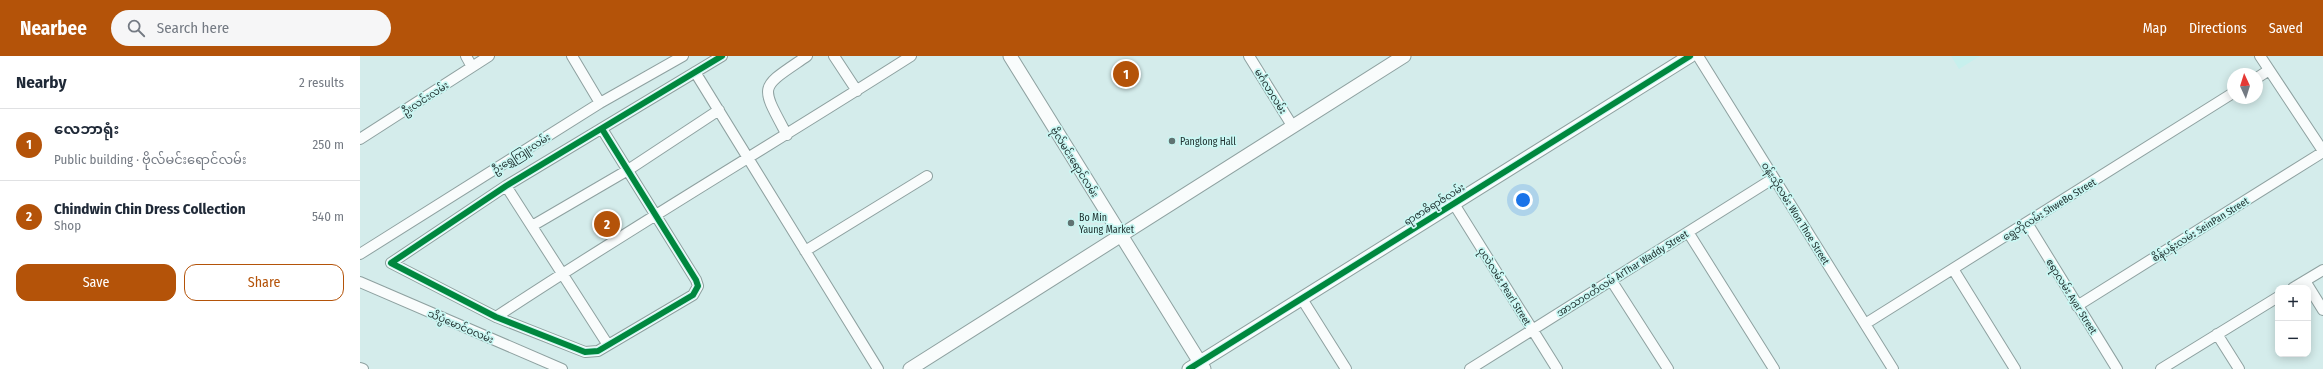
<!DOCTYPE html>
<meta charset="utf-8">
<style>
body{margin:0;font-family:"Fira Sans Condensed","Noto Sans Myanmar",sans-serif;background:#f6f6f7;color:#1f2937}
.controls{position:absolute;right:12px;bottom:12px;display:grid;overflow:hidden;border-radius:8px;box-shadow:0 2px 10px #0003}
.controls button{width:36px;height:36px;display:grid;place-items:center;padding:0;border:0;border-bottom:1px solid #e0e1e3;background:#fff;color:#1f2937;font:20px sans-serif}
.compass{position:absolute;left:1867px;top:12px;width:36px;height:36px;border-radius:50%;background:#fff;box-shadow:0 2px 10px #0003;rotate:356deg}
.you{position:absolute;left:1163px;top:144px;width:14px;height:14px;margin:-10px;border:3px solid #fff;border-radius:50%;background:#1a73e8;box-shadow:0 0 0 6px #1a73e833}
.badge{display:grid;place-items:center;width:26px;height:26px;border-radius:50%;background:#b45309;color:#fff;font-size:13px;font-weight:700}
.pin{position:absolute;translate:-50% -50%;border:2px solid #fff;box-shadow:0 1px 4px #0006}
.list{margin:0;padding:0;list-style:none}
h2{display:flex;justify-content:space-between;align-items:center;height:52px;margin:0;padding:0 16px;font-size:17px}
h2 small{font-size:13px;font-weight:400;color:#747a83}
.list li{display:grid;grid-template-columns:26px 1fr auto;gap:12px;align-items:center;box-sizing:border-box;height:72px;padding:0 16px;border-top:1px solid #e0e1e3}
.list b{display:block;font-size:15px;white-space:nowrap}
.list p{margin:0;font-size:13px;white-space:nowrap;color:#747a83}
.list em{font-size:13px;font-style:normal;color:#747a83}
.actions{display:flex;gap:8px;padding:12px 16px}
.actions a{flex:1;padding:9px 0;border:1px solid #b45309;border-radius:12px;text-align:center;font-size:14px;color:#b45309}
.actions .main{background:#b45309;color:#fff}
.icon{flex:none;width:22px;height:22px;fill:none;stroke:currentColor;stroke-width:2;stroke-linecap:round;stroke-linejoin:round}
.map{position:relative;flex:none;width:1963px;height:313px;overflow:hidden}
header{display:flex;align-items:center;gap:24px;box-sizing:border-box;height:56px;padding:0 20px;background:#b45309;color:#fff}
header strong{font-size:19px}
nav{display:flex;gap:22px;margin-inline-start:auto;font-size:14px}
.search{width:280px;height:36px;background:#f6f6f7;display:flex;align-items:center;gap:10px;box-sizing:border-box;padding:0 14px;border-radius:22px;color:#747a83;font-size:15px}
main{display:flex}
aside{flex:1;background:#fff}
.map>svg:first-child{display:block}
</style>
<header>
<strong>Nearbee</strong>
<div class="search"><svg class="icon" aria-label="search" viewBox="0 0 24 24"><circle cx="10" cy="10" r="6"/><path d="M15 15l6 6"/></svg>Search here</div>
<nav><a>Map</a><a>Directions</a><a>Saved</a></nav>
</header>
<main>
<aside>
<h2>Nearby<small>2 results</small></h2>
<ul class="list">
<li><span class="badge">1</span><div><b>လေဘာရုံး</b><p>Public building · ဗိုလ်မင်းရောင်လမ်း</p></div><em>250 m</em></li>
<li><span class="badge">2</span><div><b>Chindwin Chin Dress Collection</b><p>Shop</p></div><em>540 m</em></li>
</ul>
<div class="actions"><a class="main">Save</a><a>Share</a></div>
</aside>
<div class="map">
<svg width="1963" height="313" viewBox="0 0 1963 313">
<rect width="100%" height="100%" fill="#d4eceb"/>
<path fill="#c7f0ed" d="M 1591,0 L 1620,0 L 1599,13 Z"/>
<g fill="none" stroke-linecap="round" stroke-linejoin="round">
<g stroke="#8ea1a0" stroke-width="12">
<path id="minor" d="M 106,0 L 112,11
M 212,0 L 240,47
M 474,0 L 497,35
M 889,0 L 933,71
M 1338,0 L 1533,313
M 1900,0 L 1963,95
M 335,16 L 518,313
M 1897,22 L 1909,14
M 242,73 L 336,224 L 338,230 L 333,239 L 238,295 L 225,296 L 136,261 L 31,207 L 146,130 L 362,0
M 427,79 C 399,27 399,33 447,0
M 0,83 L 129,0
M 146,130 L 248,289
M 1094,148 L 1197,313
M 1667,167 L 1757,313
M 172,170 L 268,114 L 359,54
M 1328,176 L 1414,313
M 445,195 L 567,120
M 0,198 L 240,47 L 323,0
M 1593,213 L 1655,313
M 1251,224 L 1308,313
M 1945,225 L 1963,254
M 0,226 L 202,313
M 1933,232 L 1963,214
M 942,243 L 986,313
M 1717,250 L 1963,96
M 136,261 C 272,171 413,88 551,0
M 1505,268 L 1873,37
M 1857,278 L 1879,313
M 0,312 L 3,313
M 1110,313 L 1414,122
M 1801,313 L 1918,241"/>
</g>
<g stroke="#8ea1a0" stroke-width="15">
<path id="tertiary" d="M 650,0 L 844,313
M 550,313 L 1044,0
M 829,313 L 1330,0"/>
</g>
<use href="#minor" stroke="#f9fcfc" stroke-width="10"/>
<use href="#tertiary" stroke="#f9fcfc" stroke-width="13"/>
<g stroke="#caf7f3" stroke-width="8">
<path id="cycleway" d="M 242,73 L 336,224 L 338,230 L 333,239 L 238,295 L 225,296 L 136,261 L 31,207 L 146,130 L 362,0
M 829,313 L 1330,0"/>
</g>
<use href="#cycleway" stroke="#00873e" stroke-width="6"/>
</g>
<g fill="#607372" stroke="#caf7f3" stroke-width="1.5">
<circle cx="812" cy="85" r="4"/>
<circle cx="711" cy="167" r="4"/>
</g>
<g text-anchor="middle" stroke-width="3.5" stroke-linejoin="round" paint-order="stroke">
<g font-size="10" fill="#213231" stroke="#caf7f3">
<text transform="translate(911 35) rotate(58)" y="4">မင်္ဂလာလမ်း</text>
<text transform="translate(65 42) rotate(-33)" y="4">ဦးလင်းလမ်း</text>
<text transform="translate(161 97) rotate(-32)" y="4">ဦးရွှေကြူးလမ်း</text>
<text transform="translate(715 106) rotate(58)" y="4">ဗိုလ်မင်းရောင်လမ်း</text>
<text transform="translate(1074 148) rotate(-32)" y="4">ရာဇာဓိရာဇ်လမ်း</text>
<text transform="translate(1689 153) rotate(-32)" y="4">ရွှေဘိုလမ်း ShweBo Street</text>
<text transform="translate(1436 157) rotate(58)" y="4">ဝန်းသိုလမ်း Won Thoe Street</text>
<text transform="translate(1840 173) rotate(-32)" y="4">စိန်ပန်းလမ်း SeinPan Street</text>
<text transform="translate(1262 217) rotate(-32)" y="4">အာသာဝတီလမ် ArThar Waddy Street</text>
<text transform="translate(1145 230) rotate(58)" y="4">ပုလဲလမ်း Pearl Street</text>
<text transform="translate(1712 240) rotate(58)" y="4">ဧရာလမ်း Ayar Street</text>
<text transform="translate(101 270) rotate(23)" y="4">သိပ္ပံမောင်ဝလမ်း</text>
</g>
<g font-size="10" fill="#213231" stroke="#caf7f3" text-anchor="start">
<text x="820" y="89">Panglong Hall</text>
<text x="719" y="165">Bo Min<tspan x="719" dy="12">Yaung Market</tspan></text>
</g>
</g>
</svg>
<div class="controls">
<button>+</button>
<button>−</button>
</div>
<svg class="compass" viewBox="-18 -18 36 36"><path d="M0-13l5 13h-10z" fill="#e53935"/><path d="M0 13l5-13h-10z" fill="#747a83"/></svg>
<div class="you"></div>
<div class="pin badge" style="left:766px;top:18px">1</div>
<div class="pin badge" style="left:247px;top:168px">2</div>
</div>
</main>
